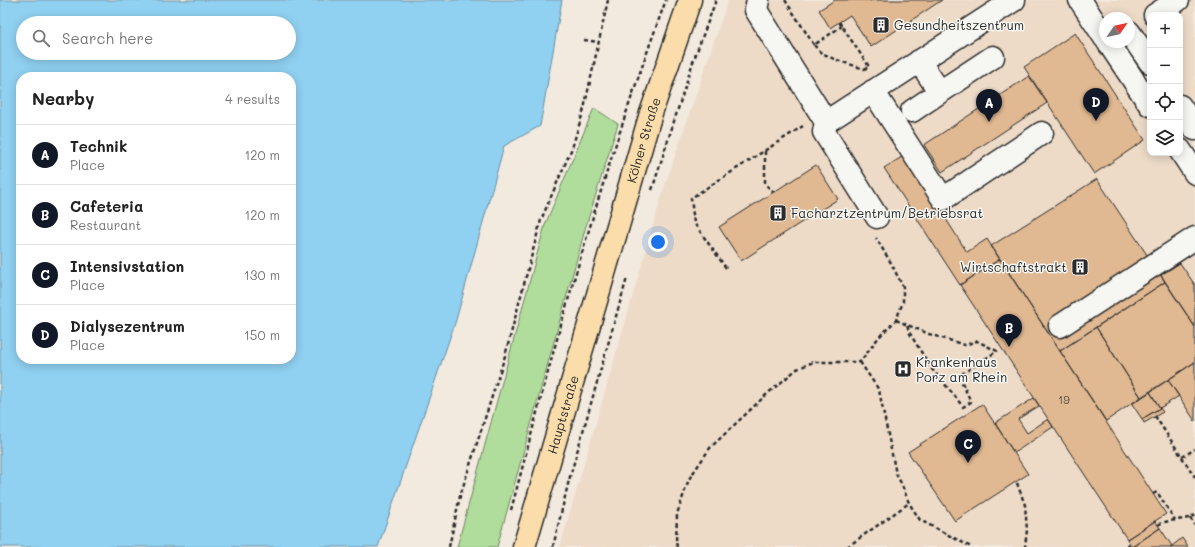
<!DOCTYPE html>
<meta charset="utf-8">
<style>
body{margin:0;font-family:Mali,sans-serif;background:#f6f6f6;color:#222}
.controls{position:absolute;right:12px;top:12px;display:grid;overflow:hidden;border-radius:8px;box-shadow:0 2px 10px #0003}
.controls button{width:36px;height:36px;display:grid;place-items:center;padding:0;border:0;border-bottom:1px solid #e0e0e0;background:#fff;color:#222;font:20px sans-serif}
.compass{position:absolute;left:1099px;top:12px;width:36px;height:36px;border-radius:50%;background:#fff;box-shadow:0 2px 10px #0003;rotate:56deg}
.you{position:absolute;left:658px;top:242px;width:14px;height:14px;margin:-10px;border:3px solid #fff;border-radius:50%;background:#1a73e8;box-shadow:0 0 0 6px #1a73e833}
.badge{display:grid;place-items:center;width:26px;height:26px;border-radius:50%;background:#111827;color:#fff;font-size:13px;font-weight:700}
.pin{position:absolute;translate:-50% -33px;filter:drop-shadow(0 1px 2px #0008)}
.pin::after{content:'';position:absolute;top:21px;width:14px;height:12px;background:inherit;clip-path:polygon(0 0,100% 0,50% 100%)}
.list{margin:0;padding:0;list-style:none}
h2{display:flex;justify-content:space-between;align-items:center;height:52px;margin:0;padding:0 16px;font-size:17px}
h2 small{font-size:13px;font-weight:400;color:#767676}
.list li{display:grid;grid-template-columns:26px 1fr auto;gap:12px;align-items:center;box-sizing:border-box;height:60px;padding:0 16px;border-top:1px solid #e0e0e0}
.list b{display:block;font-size:15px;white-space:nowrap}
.list p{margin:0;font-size:13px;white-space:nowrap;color:#767676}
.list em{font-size:13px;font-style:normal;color:#767676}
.icon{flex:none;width:22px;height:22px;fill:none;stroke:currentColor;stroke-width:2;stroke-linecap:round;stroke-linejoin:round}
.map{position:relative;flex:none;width:1195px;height:547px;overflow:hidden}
.search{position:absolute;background:#fff;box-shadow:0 2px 10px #0003;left:16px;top:16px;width:280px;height:44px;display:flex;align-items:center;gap:10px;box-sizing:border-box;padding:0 14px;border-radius:22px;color:#767676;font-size:15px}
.panel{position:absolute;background:#fff;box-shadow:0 2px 10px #0003;left:16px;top:72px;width:280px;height:292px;border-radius:16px}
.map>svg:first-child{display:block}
</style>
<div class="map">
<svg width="1195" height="547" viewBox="0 0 1195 547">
<rect width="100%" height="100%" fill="#f2eadf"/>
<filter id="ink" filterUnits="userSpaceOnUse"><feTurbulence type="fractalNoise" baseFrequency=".025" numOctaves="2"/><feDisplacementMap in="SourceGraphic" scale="8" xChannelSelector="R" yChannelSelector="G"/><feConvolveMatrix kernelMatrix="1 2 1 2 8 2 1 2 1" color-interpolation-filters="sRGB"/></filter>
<g filter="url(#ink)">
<path fill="#eddbc8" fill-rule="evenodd" d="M 728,0 L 1195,0 L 1195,547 L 560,547 L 663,191 ZM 1150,15 L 1180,15 L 1180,153 L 1150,153 ZM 1105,18 L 1129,18 L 1129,42 L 1105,42 Z"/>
<path fill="#b0dd9b" stroke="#6e8463" d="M 594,108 L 618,124 L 586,226 L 497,547 L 457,547 L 545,225 Z"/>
<path fill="#90d0f1" stroke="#688ea2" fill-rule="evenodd" d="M 0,0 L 562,0 L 540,126 L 504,146 L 456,320 L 378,547 L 0,547 ZM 23,23 L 289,23 L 289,53 L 23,53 ZM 21,77 L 291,77 L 291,359 L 21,359 Z"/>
<path fill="#e0b891" stroke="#2b2b2b" d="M 835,0 L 869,0 L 870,1 L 872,0 L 942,0 L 871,47 L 850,15 L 830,28 L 819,10 Z
M 1075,33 L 1145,140 L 1094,174 L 1024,67 Z
M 1029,76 L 1047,103 L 942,172 L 924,145 Z
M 905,155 L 967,252 L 987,239 L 1000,259 L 960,285 L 884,168 Z
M 816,165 L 838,199 L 741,261 L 719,227 Z
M 1097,179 L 1165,282 L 1060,351 L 991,246 Z
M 1000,259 L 1166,514 L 1127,539 L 960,285 Z
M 1180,263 L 1195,285 L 1195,327 L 1161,275 Z
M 1165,282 L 1195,327 L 1195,362 L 1141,397 L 1096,327 Z
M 1096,327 L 1141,397 L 1106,421 L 1060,351 Z
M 1195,362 L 1195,421 L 1168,380 Z
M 1168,380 L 1179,396 L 1160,408 L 1150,392 Z
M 1150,392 L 1160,408 L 1142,419 L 1132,404 Z
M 1034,398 L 1039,406 L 1018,419 L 1027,433 L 1048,419 L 1053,427 L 1014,453 L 995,423 Z
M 982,404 L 1028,474 L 955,521 L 908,452 Z
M 1160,408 L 1163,412 L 1144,423 L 1142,419 Z
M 1155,521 L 1160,528 L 1132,547 L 1127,539 Z
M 1160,528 L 1172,546 L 1170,547 L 1132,547 Z
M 1182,538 L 1188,547 L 1170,547 L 1172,546 Z"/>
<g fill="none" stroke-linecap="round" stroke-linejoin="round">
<g stroke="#2b2b2b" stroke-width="25">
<path id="minor" d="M 758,0 L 756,10 L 826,122 L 824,132 L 877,217
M 1080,0 L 1105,38
M 1155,15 L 1178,0
M 1129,32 L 1150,62
M 1108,42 L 1150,105
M 919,61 L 940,92 L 993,57
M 873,91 L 943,199 L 1042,133
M 1180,106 L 1195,129
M 912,111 L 940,92
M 826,122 L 1014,0
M 1180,150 L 1195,173
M 1060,326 L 1195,238"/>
</g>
<g stroke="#2b2b2b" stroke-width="25">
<g id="major">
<path id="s1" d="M 524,547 L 651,113 L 690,0"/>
</g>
</g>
<path stroke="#2b2b2b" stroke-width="2.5" stroke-dasharray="4 3" stroke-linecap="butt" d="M 785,0 L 814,45 L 842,26
M 839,22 L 870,68
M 584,40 L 599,42
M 814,45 L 820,52 L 834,59 L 864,69 L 869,67
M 765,151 L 765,184 L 774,192
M 652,190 L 693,62 L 716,0
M 726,268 L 694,223 L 691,198 L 803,126
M 896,320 L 929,334 L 965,345 L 977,341 L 997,351 L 959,376 L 971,402 L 963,407 L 954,395 L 931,368 L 909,332 L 907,324
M 860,362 L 879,390 L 896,474 L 901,483 L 909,503 L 920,520 L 971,547
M 1155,416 L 1195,477
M 1182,457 L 1195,449
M 1017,483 L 1025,505 L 1027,530 L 1025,547
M 1153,494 L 1157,492 L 1175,520
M 511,510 C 536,417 560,323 589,230 C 612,153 638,76 666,0
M 1190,518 L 1195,525
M 1158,525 C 1169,518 1184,522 1195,515
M 449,547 L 460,496 L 505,356 L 541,220 L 572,148 L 584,109 L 608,0
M 553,547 L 569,480 L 627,278
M 677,547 L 676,542 L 677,514 L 689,479 L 710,448 L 767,394 L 797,369 L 813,362 L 860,362 L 879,337 L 896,320 L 903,302 L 903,287 L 891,263 L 876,238
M 847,547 L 909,503
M 1129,547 L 1128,545 L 1130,544"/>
<use href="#minor" stroke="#f6f6f2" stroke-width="22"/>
<use href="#major" stroke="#faddab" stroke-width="22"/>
</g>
</g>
<defs>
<g id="building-square" transform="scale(0.9)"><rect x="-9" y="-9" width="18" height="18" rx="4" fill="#2b2b2b" stroke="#f6f6f2"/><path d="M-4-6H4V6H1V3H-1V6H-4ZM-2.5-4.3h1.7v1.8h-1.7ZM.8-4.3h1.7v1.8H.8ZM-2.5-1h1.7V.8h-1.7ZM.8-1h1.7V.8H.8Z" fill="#fff"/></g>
<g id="hospital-square" transform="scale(0.9)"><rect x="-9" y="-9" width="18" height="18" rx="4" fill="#2b2b2b" stroke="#f6f6f2"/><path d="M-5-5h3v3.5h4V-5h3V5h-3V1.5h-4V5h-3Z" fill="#fff"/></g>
</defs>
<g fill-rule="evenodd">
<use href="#building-square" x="881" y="25"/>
<use href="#building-square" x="778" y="213"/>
<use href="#building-square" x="1080" y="267"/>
<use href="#hospital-square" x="903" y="369"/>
</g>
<g text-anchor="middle" stroke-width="3" stroke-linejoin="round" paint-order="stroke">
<g font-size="11" fill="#584e44">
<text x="1064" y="404">19</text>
</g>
<g font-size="13" fill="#2b2b2b" stroke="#f6f6f2" text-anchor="start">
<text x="894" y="30">Gesundheitszentrum</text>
<text x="791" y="218">Facharztzentrum/Betriebsrat</text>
<text x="1067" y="272" text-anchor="end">Wirtschaftstrakt</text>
<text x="916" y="367">Krankenhaus<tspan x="916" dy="15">Porz am Rhein</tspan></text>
</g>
<g font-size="13" fill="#2b2b2b" stroke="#f6f6f2">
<text dy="5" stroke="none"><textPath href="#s1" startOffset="424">Kölner Straße</textPath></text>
<text dy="5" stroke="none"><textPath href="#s1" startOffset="138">Hauptstraße</textPath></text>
</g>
</g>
</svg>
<div class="controls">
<button>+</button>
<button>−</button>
<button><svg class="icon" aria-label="locate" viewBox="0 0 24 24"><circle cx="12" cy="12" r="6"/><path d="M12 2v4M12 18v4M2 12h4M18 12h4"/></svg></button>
<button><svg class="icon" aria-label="layers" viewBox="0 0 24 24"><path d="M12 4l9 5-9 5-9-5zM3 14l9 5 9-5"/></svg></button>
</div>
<svg class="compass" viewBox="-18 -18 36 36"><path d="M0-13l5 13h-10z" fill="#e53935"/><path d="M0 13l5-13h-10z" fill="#767676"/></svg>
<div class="you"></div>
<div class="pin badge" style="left:989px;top:122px">A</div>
<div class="pin badge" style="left:1009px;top:347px">B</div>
<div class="pin badge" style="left:968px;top:463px">C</div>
<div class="pin badge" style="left:1096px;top:121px">D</div>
<div class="search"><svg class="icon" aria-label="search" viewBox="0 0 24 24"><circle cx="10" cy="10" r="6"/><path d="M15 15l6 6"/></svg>Search here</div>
<section class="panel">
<h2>Nearby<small>4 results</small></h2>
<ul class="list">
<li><span class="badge">A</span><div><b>Technik</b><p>Place</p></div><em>120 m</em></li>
<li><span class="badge">B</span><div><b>Cafeteria</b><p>Restaurant</p></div><em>120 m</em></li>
<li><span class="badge">C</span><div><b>Intensivstation</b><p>Place</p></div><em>130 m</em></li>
<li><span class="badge">D</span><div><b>Dialysezentrum</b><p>Place</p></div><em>150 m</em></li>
</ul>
</section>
</div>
